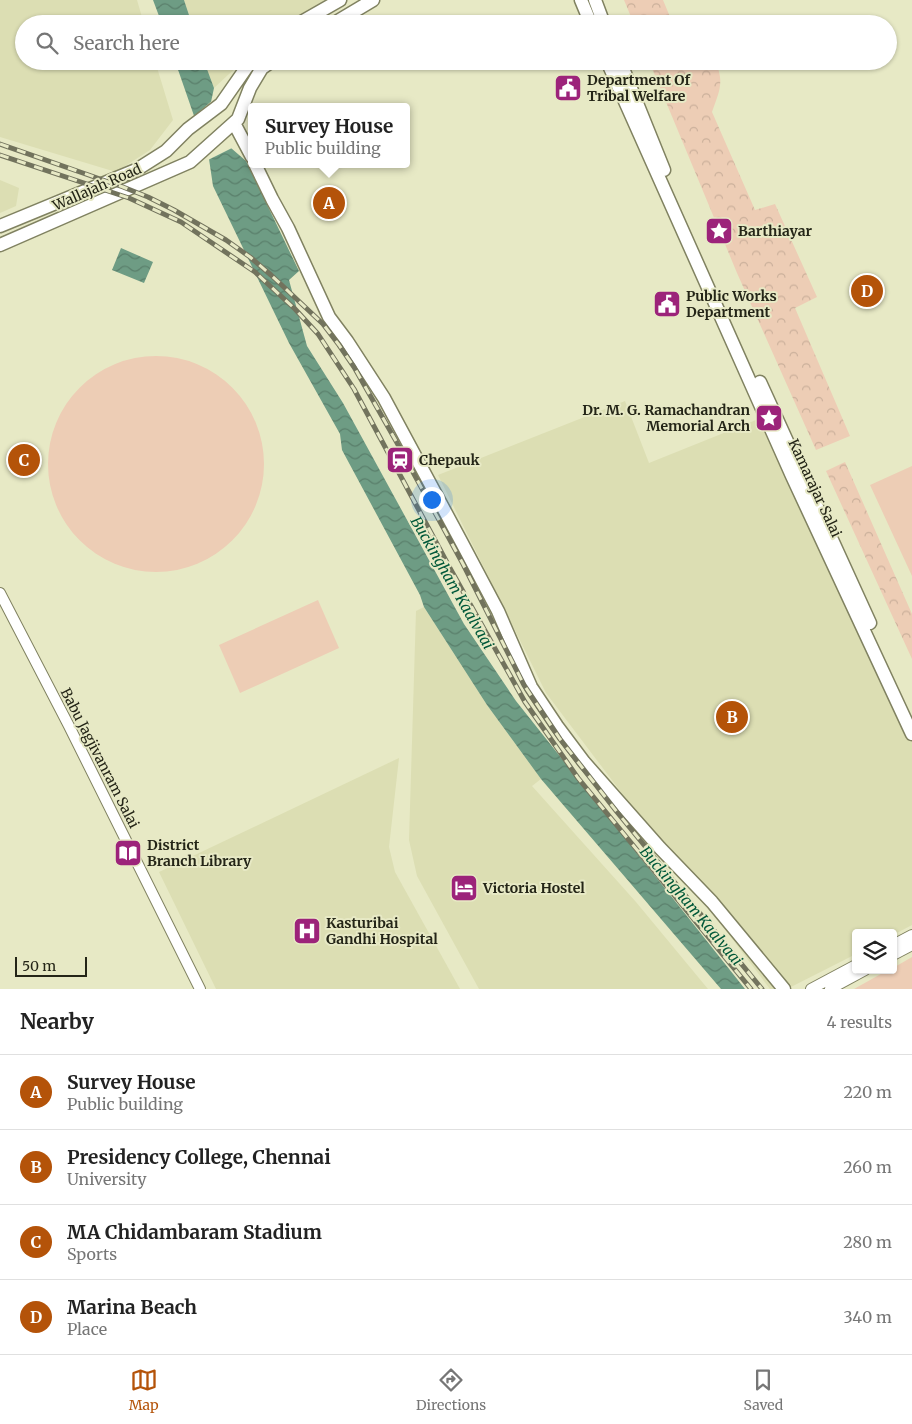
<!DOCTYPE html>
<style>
body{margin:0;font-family:Merriweather,serif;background:#f6f6f6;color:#222}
.controls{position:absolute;right:15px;bottom:15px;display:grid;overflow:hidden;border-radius:5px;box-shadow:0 1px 4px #0004}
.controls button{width:45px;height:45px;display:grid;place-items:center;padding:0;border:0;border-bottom:1px solid #e0e0e0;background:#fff;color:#222;font:25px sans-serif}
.scale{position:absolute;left:15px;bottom:12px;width:72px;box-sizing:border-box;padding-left:5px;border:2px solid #242517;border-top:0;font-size:14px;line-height:18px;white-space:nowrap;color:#242517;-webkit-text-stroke:4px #e7e9c5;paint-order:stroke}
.you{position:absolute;left:431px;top:499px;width:18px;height:18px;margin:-12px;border:4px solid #fff;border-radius:50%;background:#1a73e8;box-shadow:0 0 0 8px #1a73e833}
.badge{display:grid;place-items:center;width:32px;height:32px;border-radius:50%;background:#b45309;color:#fff;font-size:16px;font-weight:700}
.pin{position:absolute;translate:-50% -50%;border:2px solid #fff;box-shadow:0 1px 5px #0006}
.popup{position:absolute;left:248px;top:103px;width:162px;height:65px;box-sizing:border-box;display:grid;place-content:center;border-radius:5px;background:#fff;filter:drop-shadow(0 1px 4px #0005);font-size:16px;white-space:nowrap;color:#767676}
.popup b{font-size:19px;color:#222}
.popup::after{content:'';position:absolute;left:50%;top:100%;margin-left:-10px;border:10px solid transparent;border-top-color:#fff}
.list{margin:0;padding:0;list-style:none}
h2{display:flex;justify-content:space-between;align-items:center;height:65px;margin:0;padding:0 20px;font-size:21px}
h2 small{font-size:16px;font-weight:400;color:#767676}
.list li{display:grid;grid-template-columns:32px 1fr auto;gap:15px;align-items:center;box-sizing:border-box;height:75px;padding:0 20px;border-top:1px solid #e0e0e0}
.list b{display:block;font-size:19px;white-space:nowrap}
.list p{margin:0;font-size:16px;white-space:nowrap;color:#767676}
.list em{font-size:16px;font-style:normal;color:#767676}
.icon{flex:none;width:28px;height:28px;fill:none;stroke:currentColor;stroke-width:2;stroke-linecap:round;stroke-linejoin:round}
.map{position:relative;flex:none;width:912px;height:989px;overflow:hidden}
.search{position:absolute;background:#fff;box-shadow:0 1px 4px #0004;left:15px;right:15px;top:15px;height:55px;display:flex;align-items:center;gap:12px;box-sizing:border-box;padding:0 18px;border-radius:28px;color:#767676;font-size:19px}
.sheet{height:365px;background:#fff}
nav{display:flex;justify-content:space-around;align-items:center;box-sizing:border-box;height:70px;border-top:1px solid #e0e0e0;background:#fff;font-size:14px;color:#767676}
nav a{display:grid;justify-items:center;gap:2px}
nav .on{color:#b45309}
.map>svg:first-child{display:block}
</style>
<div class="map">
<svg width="912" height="989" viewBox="0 0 912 989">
<defs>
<pattern id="park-crowns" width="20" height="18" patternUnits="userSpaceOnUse" patternTransform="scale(1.25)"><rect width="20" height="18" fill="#edcdb5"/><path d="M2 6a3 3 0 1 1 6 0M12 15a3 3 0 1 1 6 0" fill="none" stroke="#cbb09b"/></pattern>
<pattern id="water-waves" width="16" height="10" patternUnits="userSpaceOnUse" patternTransform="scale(1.25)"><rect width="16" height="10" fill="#6e9c84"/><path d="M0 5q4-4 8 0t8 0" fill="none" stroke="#5a7f6b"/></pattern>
</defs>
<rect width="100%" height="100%" fill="#e7e9c5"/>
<path fill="#dcdeb3" d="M 0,0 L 137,0 L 144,24 L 24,24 L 24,61 L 155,61 L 173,120 L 150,150 L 116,172 L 0,137 Z
M 184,0 L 327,0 L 289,24 L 192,24 Z
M 204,61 L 243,61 L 214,88 Z
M 0,180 L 19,188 L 16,206 L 0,213 Z
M 625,401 L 649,463 L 761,418 L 912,741 L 912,925 L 893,935 L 893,933 L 856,933 L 856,954 L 787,989 L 770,989 L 546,693 L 438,475 Z
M 424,607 L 487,705 L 541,779 L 532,786 L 636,902 L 708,989 L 479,989 L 417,876 L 409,840 L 416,611 Z
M 399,758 L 389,847 L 395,872 L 460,989 L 216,989 L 159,872 Z"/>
<path fill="url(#park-crowns)" d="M 624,0 L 663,0 L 673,24 L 634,24 Z
M 649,61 L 715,61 C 725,82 719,92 712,112 L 755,210 L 775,204 L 817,297 L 795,308 L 850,436 L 816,450 L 737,273 Z
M 845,462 L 912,614 L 912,659 L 826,471 Z"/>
<path fill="#edcdb5" d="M48 464a108 108 0 1 1 216 0a108 108 0 1 1-216 0Z
M 912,466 L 912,576 L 870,485 Z
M 318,600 L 339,648 L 240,693 L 219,645 Z
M 912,957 L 912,989 L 854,989 L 888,970 L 893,970 L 893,968 Z"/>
<path fill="url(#water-waves)" d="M 153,0 L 184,0 L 192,24 L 162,24 Z
M 175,61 L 204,61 L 214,88 L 211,102 L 231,148 L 246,161 L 299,271 L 289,280 L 307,346 L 343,403 L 464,624 L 516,701 L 745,989 L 721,989 L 541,779 L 487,705 L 424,607 L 420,595 L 342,450 L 340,434 L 289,343 L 213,186 L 209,159 Z
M 121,248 L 153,262 L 144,283 L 112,270 Z"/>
<path fill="#e7e9c5" d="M 214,99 L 213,101 L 234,147 L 208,160 L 192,118 Z"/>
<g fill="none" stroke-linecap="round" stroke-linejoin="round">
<g stroke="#808261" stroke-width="12">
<path id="minor" d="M 0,593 L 69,726 L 200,989
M 893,945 L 912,935
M 893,955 L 912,945
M 811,989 L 856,965
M 830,989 L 865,970"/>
</g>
<g stroke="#808261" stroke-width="15">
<path id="major" d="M 581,0 L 591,24
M 595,0 L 604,24
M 298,24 L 340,0
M 333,24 L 373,0
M 607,61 L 792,476 L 912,734
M 620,61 L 664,170
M 234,123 L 252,157
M 255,164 L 272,199 L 288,228 L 329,317 L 347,341 L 384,398 L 462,543 L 498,611 L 531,687 L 557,726 L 584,762 L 660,848 L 712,902 L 784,989
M 0,226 L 136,170 L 166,151 L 188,129 L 221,104 L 251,61
M 0,245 L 190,162 L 238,119 L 250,88 L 262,68 L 272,61
M 760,382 L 870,623"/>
</g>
<use href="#minor" stroke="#fff" stroke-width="10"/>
<use href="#major" stroke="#fff" stroke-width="12"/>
<g stroke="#72735d" stroke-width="5">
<path id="rail" d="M 0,144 L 123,187 L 148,197 L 174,210 L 226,240 L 250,257 L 271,275 L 323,324 L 339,345 L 354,367 L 396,441 L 463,564 L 524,685 L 560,739 L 617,812 L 762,989
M 0,155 L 129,198 L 181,222 L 255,272 L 295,309 L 318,334 L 354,389 L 451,570 L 525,702 L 578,778 L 751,989"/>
</g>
<use href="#rail" stroke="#e7e9c5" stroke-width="3" stroke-dasharray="9" stroke-linecap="butt"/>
</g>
<defs>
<g id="civic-square" transform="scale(1.4375)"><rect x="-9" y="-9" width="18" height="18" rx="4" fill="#9c237a" stroke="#e7e9c5"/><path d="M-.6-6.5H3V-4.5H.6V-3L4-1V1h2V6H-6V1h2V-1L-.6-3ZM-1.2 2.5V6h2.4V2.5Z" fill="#fff"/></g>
<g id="sight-square" transform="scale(1.4375)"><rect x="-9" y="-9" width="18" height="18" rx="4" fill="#9c237a" stroke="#e7e9c5"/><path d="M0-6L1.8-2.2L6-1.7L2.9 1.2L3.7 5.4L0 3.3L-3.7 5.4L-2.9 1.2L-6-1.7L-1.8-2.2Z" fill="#fff"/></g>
<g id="station-square" transform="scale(1.4375)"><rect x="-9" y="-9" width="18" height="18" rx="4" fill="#9c237a" stroke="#e7e9c5"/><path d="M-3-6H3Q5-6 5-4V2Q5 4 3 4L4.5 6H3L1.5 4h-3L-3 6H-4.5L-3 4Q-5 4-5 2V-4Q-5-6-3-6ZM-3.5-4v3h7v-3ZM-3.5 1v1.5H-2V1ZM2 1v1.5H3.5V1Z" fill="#fff"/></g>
<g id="library-square" transform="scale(1.4375)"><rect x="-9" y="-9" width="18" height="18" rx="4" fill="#9c237a" stroke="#e7e9c5"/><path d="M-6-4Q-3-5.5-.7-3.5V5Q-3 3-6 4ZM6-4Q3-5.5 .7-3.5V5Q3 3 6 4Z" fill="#fff"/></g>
<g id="hotel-square" transform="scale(1.4375)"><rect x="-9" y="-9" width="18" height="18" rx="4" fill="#9c237a" stroke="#e7e9c5"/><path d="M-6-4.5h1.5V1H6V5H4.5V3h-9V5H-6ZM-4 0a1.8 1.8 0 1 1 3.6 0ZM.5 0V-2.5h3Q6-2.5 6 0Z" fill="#fff"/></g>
<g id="hospital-square" transform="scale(1.4375)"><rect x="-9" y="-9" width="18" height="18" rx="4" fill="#9c237a" stroke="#e7e9c5"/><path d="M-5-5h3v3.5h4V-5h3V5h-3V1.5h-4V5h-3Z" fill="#fff"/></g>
</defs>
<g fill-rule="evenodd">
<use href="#civic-square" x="568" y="88"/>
<use href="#sight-square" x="719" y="231"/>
<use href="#civic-square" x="667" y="304"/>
<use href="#sight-square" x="769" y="418"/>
<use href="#station-square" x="400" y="460"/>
<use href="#library-square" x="128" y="853"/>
<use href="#hotel-square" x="464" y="888"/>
<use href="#hospital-square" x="307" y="931"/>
</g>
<g text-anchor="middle" stroke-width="4" stroke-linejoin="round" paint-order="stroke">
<g font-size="14" font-weight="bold" fill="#242517" stroke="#e7e9c5" text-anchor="start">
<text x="587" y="85">Department Of<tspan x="587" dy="16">Tribal Welfare</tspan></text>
<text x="738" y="236">Barthiayar</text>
<text x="686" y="301">Public Works<tspan x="686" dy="16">Department</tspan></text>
<text x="750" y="415" text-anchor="end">Dr. M. G. Ramachandran<tspan x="750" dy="16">Memorial Arch</tspan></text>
<text x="419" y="465">Chepauk</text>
<text x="147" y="850">District<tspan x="147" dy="16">Branch Library</tspan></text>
<text x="483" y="893">Victoria Hostel</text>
<text x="326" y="928">Kasturibai<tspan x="326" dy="16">Gandhi Hospital</tspan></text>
</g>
<g font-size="14" fill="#242517" stroke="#e7e9c5">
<text transform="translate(97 187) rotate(-24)" y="5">Wallajah Road</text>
<text transform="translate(815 488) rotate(65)" y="5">Kamarajar Salai</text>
<text transform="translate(100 758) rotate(63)" y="5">Babu Jagjivanram Salai</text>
</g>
<g font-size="15" font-style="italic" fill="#005839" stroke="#e7e9c5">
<text transform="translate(452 583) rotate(60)" y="5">Buckingham Kaalvaai</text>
<text transform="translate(691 906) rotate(50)" y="5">Buckingham Kaalvaai</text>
</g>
</g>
</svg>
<div class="controls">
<button><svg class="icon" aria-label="layers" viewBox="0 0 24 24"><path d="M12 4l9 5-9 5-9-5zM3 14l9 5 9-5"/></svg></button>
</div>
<div class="scale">50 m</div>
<div class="you"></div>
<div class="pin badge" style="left:329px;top:203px">A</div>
<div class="popup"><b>Survey House</b>Public building</div>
<div class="pin badge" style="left:732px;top:717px">B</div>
<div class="pin badge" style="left:24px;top:460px">C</div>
<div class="pin badge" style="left:867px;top:291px">D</div>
<div class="search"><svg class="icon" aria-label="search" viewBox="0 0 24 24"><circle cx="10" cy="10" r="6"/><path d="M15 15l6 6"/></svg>Search here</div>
</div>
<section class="sheet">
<h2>Nearby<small>4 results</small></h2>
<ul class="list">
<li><span class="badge">A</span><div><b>Survey House</b><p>Public building</p></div><em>220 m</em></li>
<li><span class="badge">B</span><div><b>Presidency College, Chennai</b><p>University</p></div><em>260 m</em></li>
<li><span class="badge">C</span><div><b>MA Chidambaram Stadium</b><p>Sports</p></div><em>280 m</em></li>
<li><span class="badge">D</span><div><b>Marina Beach</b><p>Place</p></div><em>340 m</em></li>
</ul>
</section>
<nav>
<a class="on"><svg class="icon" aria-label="map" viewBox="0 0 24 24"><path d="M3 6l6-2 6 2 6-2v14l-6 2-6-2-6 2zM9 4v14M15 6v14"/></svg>Map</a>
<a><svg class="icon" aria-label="directions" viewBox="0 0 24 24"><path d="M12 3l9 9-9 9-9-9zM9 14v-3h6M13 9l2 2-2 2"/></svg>Directions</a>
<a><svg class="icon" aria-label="saved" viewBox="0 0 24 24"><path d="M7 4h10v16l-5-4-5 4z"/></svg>Saved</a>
</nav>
